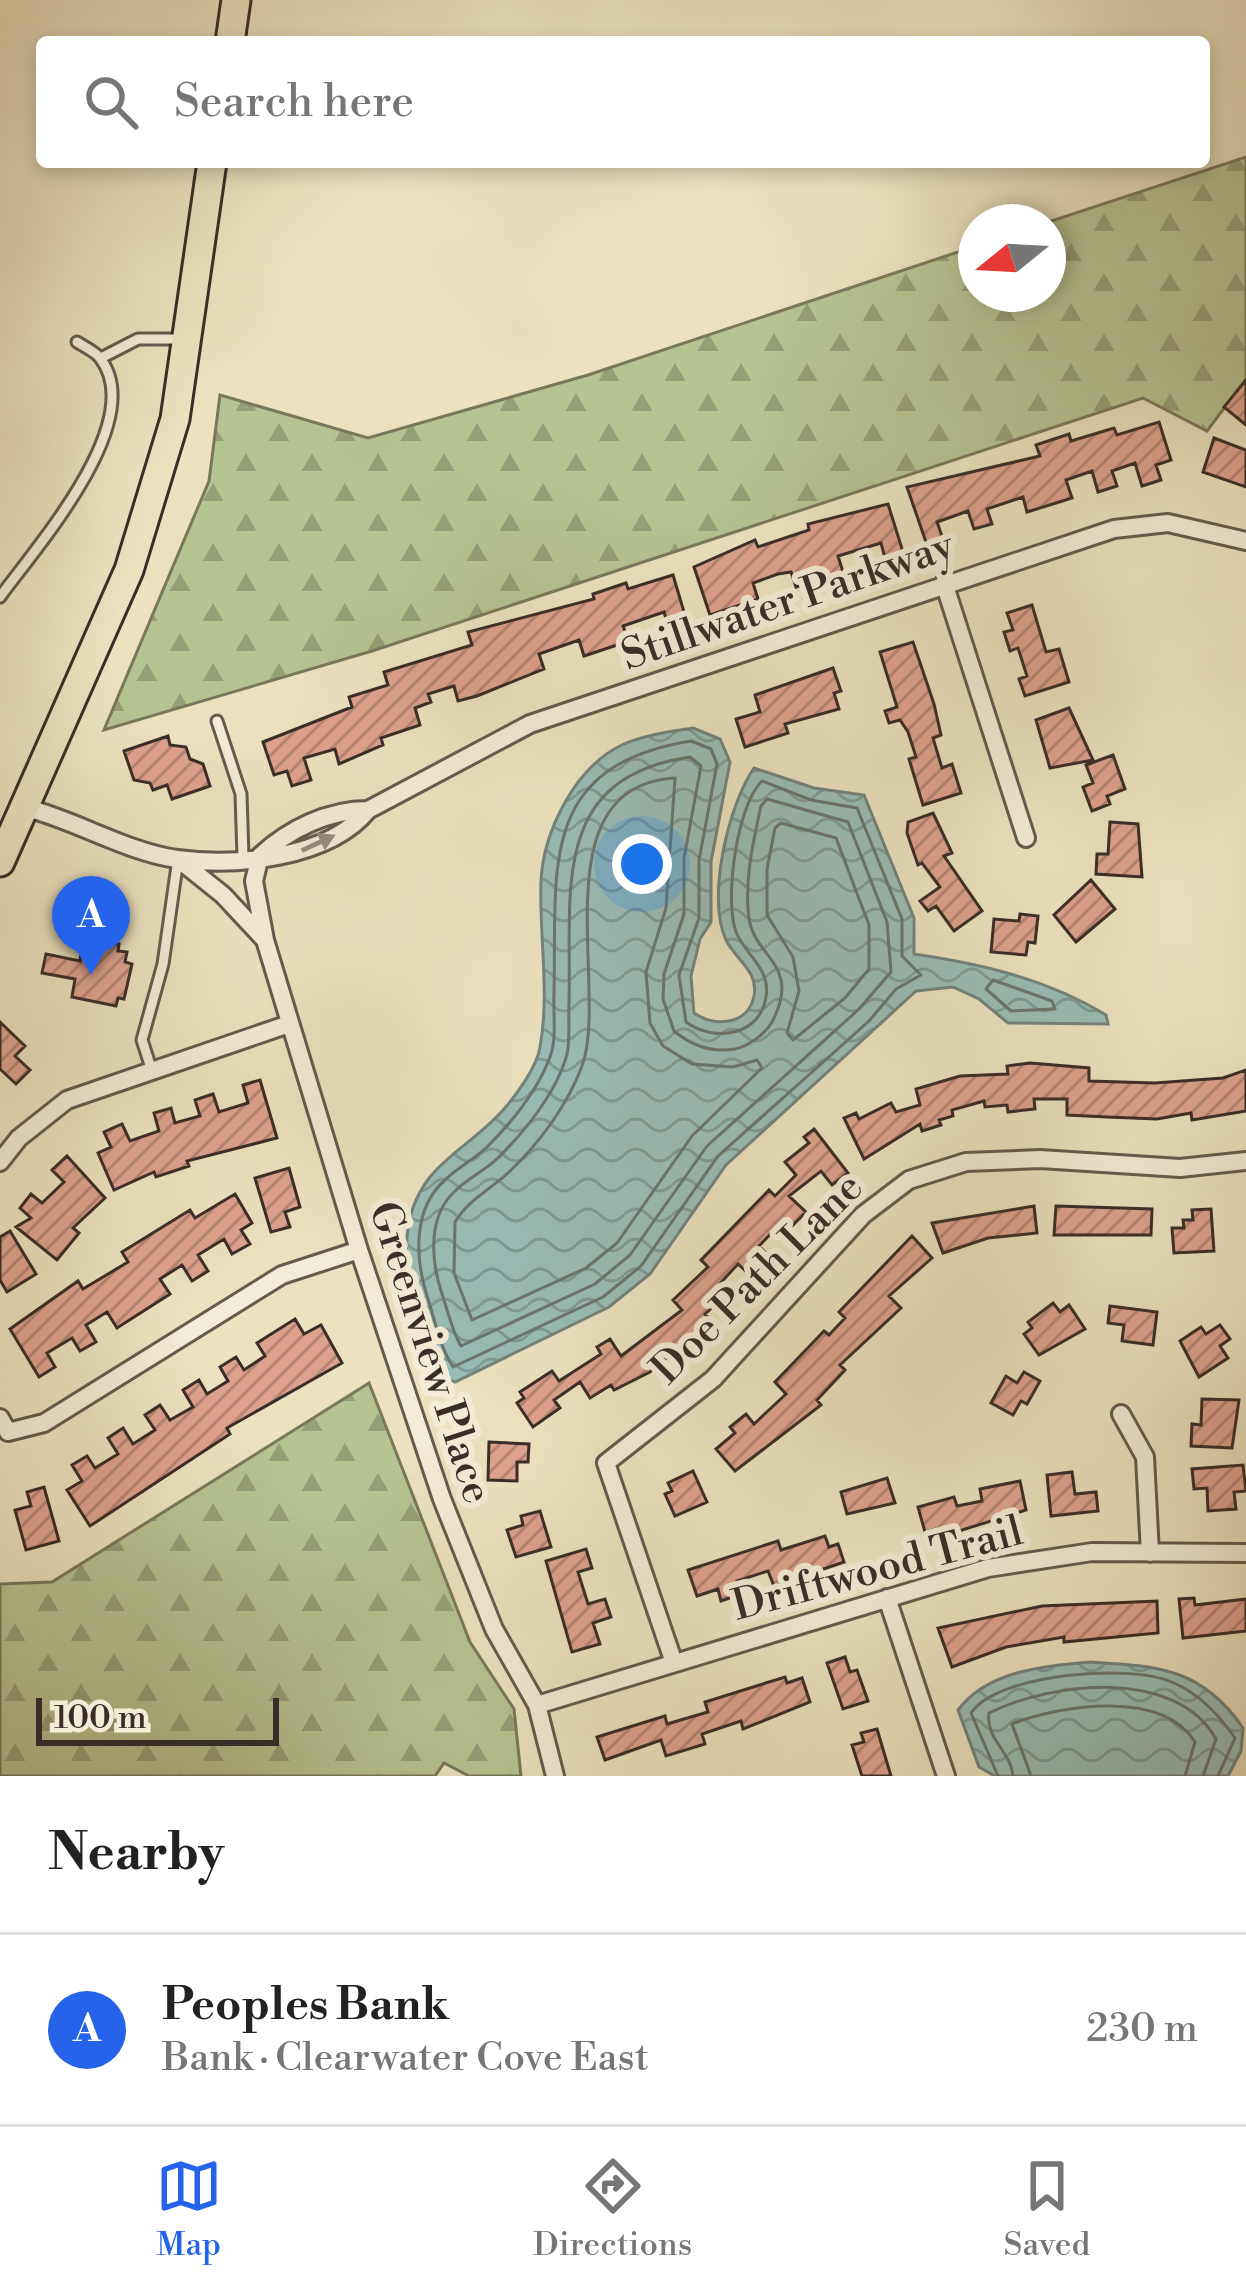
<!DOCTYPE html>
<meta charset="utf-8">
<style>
body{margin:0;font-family:"Libre Bodoni",serif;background:#f2f2f2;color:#222}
.compass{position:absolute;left:958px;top:204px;width:108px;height:108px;border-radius:50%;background:#fff;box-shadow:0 6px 18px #0003;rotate:252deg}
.scale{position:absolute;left:36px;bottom:30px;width:243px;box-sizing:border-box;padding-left:12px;border:6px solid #392d27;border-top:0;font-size:33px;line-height:42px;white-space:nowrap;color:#392d27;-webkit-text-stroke:9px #f3ecd6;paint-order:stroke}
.you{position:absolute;left:642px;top:864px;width:42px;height:42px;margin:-30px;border:9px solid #fff;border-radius:50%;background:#1a73e8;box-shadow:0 0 0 18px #1a73e833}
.badge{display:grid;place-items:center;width:78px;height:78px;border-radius:50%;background:#2563eb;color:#fff;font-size:39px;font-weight:700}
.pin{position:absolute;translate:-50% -99px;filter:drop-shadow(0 3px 6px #0008)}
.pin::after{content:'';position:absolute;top:63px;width:42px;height:36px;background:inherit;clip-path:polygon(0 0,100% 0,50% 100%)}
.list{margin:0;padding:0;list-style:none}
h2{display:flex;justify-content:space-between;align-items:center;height:156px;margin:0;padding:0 48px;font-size:51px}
h2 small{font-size:39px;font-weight:400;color:#767676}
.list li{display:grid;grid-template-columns:78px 1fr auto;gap:36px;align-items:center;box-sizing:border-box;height:192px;padding:0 48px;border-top:3px solid #e0e0e0}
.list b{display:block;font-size:45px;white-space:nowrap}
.list p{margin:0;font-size:39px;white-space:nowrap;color:#767676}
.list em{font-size:39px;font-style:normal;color:#767676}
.icon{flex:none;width:66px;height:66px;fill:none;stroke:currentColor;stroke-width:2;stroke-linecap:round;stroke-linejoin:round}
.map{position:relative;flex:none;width:1246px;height:1776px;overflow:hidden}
.search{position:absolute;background:#fff;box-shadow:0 6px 18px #0003;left:36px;right:36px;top:36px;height:132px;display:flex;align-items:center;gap:30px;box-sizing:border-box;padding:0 42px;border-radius:12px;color:#767676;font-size:45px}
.sheet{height:348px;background:#fff}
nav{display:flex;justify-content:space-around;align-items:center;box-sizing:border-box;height:168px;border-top:3px solid #e0e0e0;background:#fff;font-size:33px;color:#767676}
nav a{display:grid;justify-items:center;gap:6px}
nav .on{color:#2563eb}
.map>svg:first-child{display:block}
</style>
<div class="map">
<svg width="1246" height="1776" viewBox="0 0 1246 1776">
<defs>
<pattern id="forest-firs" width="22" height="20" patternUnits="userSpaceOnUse" patternTransform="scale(3)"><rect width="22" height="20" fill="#b6c393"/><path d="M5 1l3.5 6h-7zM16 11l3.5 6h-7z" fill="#959f78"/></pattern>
<pattern id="water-waves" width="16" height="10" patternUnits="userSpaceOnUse" patternTransform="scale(3)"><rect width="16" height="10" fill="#99bdb6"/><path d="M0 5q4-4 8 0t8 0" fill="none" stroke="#7e9a94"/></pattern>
<pattern id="building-hatch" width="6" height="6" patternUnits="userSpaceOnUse" patternTransform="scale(3)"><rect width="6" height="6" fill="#dea18e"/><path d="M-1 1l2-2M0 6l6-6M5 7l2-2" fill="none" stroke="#b58474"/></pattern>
</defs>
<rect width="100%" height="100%" fill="#ece2c0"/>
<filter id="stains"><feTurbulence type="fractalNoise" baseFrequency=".00167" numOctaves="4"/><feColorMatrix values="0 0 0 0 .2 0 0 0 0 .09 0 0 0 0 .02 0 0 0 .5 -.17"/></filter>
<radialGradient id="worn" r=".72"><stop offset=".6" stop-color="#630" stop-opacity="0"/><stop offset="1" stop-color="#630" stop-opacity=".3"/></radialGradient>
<path fill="url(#forest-firs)" stroke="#78785d" stroke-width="3" d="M 1246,157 L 1246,379 L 1207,431 L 1143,398 L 372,651 L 104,730 L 209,481 L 220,395 L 368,438 L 588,375 L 976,246 L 976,294 L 1048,294 L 1048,222 Z
M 369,1383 L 470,1642 L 514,1709 L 521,1776 L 469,1776 L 444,1763 L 435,1776 L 0,1776 L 0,1584 L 52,1582 Z"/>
<path fill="url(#water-waves)" stroke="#73837d" stroke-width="3" d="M 693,728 L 720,739 L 730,762 L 711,862 L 711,922 L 700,939 L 691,976 L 694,1013 C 713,1027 748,1026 754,996 C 759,971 735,959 726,940 C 706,897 729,804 754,768 L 814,788 L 864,795 L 914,918 L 914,954 C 982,964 1047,979 1106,1015 L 1108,1024 L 1008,1023 L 979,999 L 953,987 L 916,991 L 726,1165 L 650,1274 L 609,1307 L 455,1382 L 442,1376 C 417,1315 383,1236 430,1177 C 449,1153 482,1135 504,1109 C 517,1094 537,1067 540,1047 C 550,993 539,935 541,882 C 543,832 575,767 622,745 C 644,735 669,732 693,728 Z
M 1091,1662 C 1158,1666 1202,1668 1243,1728 L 1241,1751 L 1228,1776 L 995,1776 L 979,1767 L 958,1710 C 988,1670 1045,1666 1091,1662 Z"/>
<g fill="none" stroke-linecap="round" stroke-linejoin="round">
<path stroke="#69756e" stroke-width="3" d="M 691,741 L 711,749 L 717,764 L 699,860 L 699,918 L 679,975 L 686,1022 C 713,1042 760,1037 766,997 C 771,968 745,955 736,932 C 724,899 737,805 762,781 L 811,800 L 857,808 L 902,919 L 902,956 L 921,975 L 896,989 L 869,1021 L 718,1156 L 641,1266 L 603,1297 L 453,1367 C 440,1347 435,1321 428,1299 C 415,1260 412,1209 445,1180 C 458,1167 475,1159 488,1146 C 513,1121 538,1089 550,1057 C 557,1039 553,1012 554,993 C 557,870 536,766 691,741 Z
M 690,757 L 701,766 L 684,858 L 684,914 L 664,974 L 663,999 L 674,1031 C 691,1045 712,1053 735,1049 C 749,1046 765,1034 772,1022 C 802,965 755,958 749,919 C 744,881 753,843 761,806 L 767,799 L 848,822 L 887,922 L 891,972 L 858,1010 L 707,1146 L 630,1255 L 595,1284 L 461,1346 C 452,1331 448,1311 442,1294 C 431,1261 427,1217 455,1191 C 468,1178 486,1170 499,1157 C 525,1131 555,1094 566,1058 C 571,1042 568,1020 569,1003 C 572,893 548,778 690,757 Z
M 675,778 L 666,908 L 646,972 L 650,1023 L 663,1046 L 692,1064 L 733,1067 L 757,1060 L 762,1068 L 692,1136 L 617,1243 L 586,1268 L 472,1320 L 454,1273 L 455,1222 C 469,1199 490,1190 509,1172 C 539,1144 568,1104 582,1066 C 610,991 538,786 675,778 Z
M 781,823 L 836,838 L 869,925 L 869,969 L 845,998 L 793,1040 L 787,1033 L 799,991 L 793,957 L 767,915 L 767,869 L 775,828 Z
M 993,980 L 1052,1001 L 1055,1009 L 1011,1011 L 986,989 Z
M 998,1776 L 971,1713 C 998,1673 1133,1663 1174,1683 C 1199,1694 1220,1716 1235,1738 L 1218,1776
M 1013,1776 C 1011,1751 985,1739 989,1713 C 1052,1682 1175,1667 1216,1739 L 1203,1776
M 1031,1776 L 1012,1724 C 1061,1705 1162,1689 1195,1742 L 1185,1776"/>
</g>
<path fill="url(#building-hatch)" stroke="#392d27" stroke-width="3" d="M 1246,380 L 1246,425 L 1224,407 Z
M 1159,422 L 1171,460 L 1156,465 L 1161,480 L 1142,486 L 1135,463 L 1112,471 L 1117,486 L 1098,492 L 1092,471 L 1066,480 L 1072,498 L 1056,503 L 1027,512 L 1023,497 L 987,509 L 992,524 L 974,529 L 968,511 L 937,522 L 943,539 L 927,545 L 907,487 L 1040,456 L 1036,445 L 1069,434 L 1071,441 L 1114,428 L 1117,435 Z
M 1214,438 L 1246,450 L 1246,487 L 1203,472 Z
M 888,504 L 903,552 L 885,558 L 881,543 L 838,556 L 843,572 L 796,587 L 791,572 L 778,574 L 753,583 L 758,599 L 710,615 L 694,567 L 755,540 L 758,547 L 809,530 L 808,524 Z
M 673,575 L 687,622 L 669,628 L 664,612 L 623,626 L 629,641 L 584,656 L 579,640 L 539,654 L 544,669 L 477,696 L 458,701 L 454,686 L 428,694 L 431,702 L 415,708 L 420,725 L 381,738 L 383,745 L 339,764 L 335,749 L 304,758 L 311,780 L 292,786 L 287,771 L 274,775 L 263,742 L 352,707 L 349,697 L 388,685 L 384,672 L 472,645 L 468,632 L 594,599 L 593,594 L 626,583 L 628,589 Z
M 1032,605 L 1046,652 L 1059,649 L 1069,682 L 1025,696 L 1019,679 L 1027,676 L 1018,648 L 1010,651 L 1004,632 L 1013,630 L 1007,613 Z
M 913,642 L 934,704 L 941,735 L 933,738 L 942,768 L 952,764 L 961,793 L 923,805 L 909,759 L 916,757 L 908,732 L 900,720 L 889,723 L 885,711 L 897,707 L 880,652 Z
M 833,668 L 841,691 L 834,693 L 839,709 L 785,724 L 788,733 L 745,747 L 736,719 L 760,712 L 755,695 Z
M 1069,708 L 1093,760 L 1050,768 L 1036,720 Z
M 168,736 L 170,745 L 186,747 L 190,759 L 203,764 L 210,786 L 172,799 L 167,785 L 153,790 L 150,783 L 134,780 L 124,751 Z
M 1113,755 L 1125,789 L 1107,796 L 1110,804 L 1092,811 L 1083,787 L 1093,783 L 1086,765 Z
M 933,813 L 952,853 L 944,856 L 982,911 L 954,931 L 936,906 L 928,911 L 920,901 L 940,887 L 922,863 L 918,865 L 907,833 L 908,822 Z
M 1110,822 L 1138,824 L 1142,877 L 1096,874 L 1097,854 L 1108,854 Z
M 1091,880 L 1115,909 L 1076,942 L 1054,915 Z
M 1020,914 L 1038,916 L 1035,943 L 1028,942 L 1026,955 L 991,952 L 994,919 L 1019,921 Z
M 102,941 L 119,944 L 118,951 L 127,952 L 125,962 L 132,964 L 124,999 L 118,998 L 116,1006 L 72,997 L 75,979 L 42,973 L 46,954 L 80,961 L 81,953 L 100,952 Z
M 0,1022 L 25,1046 L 15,1056 L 30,1070 L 16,1084 L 0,1069 Z
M 1030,1063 L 1089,1068 L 1089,1081 L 1155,1083 L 1223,1078 L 1246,1070 L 1246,1111 L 1192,1120 L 1191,1113 L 1157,1119 L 1107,1117 L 1067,1115 L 1067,1099 L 1034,1099 L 1035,1109 L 1008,1112 L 1007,1105 L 985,1107 L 984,1101 L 952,1110 L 953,1116 L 939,1120 L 941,1125 L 922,1131 L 920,1124 L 864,1159 L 844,1118 L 856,1113 L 859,1119 L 891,1103 L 896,1112 L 920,1105 L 916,1089 L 960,1076 L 1008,1074 L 1007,1066 Z
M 260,1080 L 277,1138 L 187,1161 L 189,1166 L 156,1177 L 154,1172 L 114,1190 L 98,1153 L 111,1147 L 104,1132 L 122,1124 L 130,1141 L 159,1131 L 154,1113 L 171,1108 L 175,1123 L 200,1116 L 195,1100 L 213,1094 L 219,1112 L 248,1103 L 243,1085 Z
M 814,1129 L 848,1173 L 832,1185 L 821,1171 L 789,1196 L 806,1212 L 792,1226 L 785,1219 L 759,1246 L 769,1256 L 751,1276 L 738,1264 L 714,1290 L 718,1302 L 705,1314 L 711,1321 L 650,1372 L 614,1390 L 611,1385 L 590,1398 L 580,1382 L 554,1400 L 560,1408 L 533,1427 L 517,1403 L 524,1398 L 520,1392 L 552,1371 L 559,1381 L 601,1354 L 597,1347 L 610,1339 L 621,1356 L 682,1310 L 673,1300 L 708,1267 L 701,1260 L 769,1190 L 775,1196 L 796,1175 L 785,1162 L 809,1143 L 804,1137 Z
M 67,1156 L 105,1198 L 73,1228 L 79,1233 L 57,1260 L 16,1227 L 31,1218 L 20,1208 L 31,1194 L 42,1203 L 64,1182 L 52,1170 Z
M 289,1168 L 300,1207 L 285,1212 L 290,1227 L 271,1232 L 255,1178 Z
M 235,1194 L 252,1223 L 241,1230 L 250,1244 L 232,1254 L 224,1239 L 198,1255 L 208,1271 L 192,1281 L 182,1265 L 160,1279 L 170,1294 L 117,1328 L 107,1312 L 86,1325 L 96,1342 L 80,1351 L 72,1338 L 47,1353 L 55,1367 L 39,1377 L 10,1329 L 78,1281 L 83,1289 L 128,1262 L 122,1252 L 190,1210 L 195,1218 Z
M 1034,1206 L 1037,1233 L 988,1238 L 943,1253 L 932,1223 Z
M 1056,1206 L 1152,1209 L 1151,1235 L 1054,1235 Z
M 1211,1209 L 1214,1251 L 1174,1253 L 1172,1228 L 1184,1228 L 1183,1220 L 1193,1220 L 1192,1210 Z
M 10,1231 L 36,1274 L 7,1292 L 0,1280 L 0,1237 Z
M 912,1236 L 932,1258 L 889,1296 L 901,1308 L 840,1365 L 845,1370 L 817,1400 L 821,1405 L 735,1471 L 716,1449 L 735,1433 L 730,1427 L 746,1414 L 754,1424 L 786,1394 L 775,1382 L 824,1331 L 829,1335 L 845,1318 L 839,1312 Z
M 1053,1303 L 1060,1312 L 1069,1305 L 1085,1329 L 1039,1355 L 1024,1334 L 1032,1328 L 1028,1322 Z
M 1110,1306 L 1157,1312 L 1153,1345 L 1122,1341 L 1124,1325 L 1108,1323 Z
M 295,1319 L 304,1334 L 321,1325 L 342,1363 L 227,1428 L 230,1434 L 90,1526 L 67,1490 L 82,1481 L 72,1465 L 87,1456 L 95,1468 L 118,1454 L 108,1438 L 123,1428 L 133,1444 L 155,1430 L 145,1415 L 160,1405 L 170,1420 L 193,1407 L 183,1390 L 199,1380 L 207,1394 L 228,1381 L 220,1367 L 236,1357 L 244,1370 L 265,1356 L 257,1343 Z
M 1220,1325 L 1230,1339 L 1220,1346 L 1228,1358 L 1199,1377 L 1180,1341 L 1201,1327 L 1206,1334 Z
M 1024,1372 L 1040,1381 L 1027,1404 L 1021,1401 L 1013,1415 L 991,1403 L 1006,1376 L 1017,1383 Z
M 1202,1399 L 1239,1400 L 1232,1448 L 1191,1446 L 1192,1424 L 1201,1425 Z
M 489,1442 L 529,1444 L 528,1462 L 517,1462 L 517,1481 L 488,1480 Z
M 1243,1465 L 1246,1491 L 1234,1492 L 1236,1509 L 1208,1511 L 1207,1488 L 1194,1489 L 1192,1469 Z
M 693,1471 L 707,1502 L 675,1516 L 665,1494 L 672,1491 L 668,1483 Z
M 1072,1472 L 1075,1494 L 1096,1492 L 1098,1511 L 1051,1516 L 1047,1475 Z
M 887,1478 L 895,1503 L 847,1514 L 841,1492 Z
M 1020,1481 L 1026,1510 L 943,1536 L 940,1528 L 925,1532 L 918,1507 L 954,1497 L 957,1506 L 982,1501 L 980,1489 Z
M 44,1487 L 59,1541 L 26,1550 L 15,1510 L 31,1506 L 27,1492 Z
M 540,1511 L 551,1547 L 516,1557 L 507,1530 L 523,1525 L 521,1516 Z
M 825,1536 L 829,1547 L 838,1544 L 844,1562 L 774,1586 L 768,1571 L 737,1581 L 741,1594 L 721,1601 L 718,1589 L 697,1596 L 688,1570 L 778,1541 L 781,1550 Z
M 586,1549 L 592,1568 L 578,1572 L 588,1604 L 605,1599 L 611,1617 L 593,1623 L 600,1644 L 572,1652 L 546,1561 Z
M 1194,1598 L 1195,1605 L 1246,1599 L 1246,1631 L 1183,1638 L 1179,1599 Z
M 1157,1601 L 1158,1633 L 1064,1642 L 1064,1637 L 1006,1647 L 952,1667 L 938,1628 L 1042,1606 Z
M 845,1657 L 850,1672 L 857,1670 L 868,1701 L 843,1709 L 827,1663 Z
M 785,1677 L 787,1683 L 802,1678 L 810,1702 L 743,1729 L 741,1721 L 702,1734 L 705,1744 L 666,1756 L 661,1740 L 605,1760 L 597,1737 L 665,1716 L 667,1724 L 708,1712 L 705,1702 Z
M 877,1729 L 891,1776 L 862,1776 L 852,1745 L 864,1742 L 861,1733 Z"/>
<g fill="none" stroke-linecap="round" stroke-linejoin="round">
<g stroke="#665a4d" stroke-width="15">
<path id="service" d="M 101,358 L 138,339 L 181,339
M 0,597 C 36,547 149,421 100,358 C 96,352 83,346 77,342
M 217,721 L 241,794 L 243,857
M 152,1071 L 142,1040 L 163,964 L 178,859"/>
</g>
<g stroke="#665a4d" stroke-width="22">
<path id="minor" d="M 944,583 L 1026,838
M 27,808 C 77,821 127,852 177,859 C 237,867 329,858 368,810 L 530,724 L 1114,529 L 1168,523 L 1246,541
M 260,856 L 254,881 L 265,940 L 359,1250 L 442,1499 L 494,1629 L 537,1705 L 555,1776
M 260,856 C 289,829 328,810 368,810
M 178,859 L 223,895 L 265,940
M 0,1162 L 19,1138 L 67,1100 L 289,1024
M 1121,1414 L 1145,1457 L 1150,1553
M 0,1418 L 8,1432 L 44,1423 L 282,1275 L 359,1250
M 887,1598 L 946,1776
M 673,1660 L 606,1463 L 713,1379 L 863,1215 L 909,1180 L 966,1162 L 1040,1159 L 1180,1168 L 1246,1161
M 537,1705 L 988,1568 L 1092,1552 L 1246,1553"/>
</g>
<g stroke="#392d27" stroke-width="33">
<path id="primary" d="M 230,42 L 236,0
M 0,862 L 129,570 L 175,419 L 212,162"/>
</g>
<use href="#service" stroke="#f3ecd6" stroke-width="9"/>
<use href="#minor" stroke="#f3ecd6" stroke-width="16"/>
<use href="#primary" stroke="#ece2c0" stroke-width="27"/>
</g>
<defs><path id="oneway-solid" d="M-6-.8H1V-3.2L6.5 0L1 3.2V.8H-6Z" transform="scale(3)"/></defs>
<use fill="#968c7e" href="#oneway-solid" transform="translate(318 843) rotate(-25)"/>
<g text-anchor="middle" stroke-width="12" stroke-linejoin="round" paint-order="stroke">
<g font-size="42" fill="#392d27" stroke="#f3ecd6">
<text transform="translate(787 599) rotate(-19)" y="15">Stillwater Parkway</text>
<text transform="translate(756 1277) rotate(-45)" y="15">Doe Path Lane</text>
<text transform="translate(432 1352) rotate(72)" y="15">Greenview Place</text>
<text transform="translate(877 1567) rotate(-15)" y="15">Driftwood Trail</text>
</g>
</g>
<rect width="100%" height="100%" filter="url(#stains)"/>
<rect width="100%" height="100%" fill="url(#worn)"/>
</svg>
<svg class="compass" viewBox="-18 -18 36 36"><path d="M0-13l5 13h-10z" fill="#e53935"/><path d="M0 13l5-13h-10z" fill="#767676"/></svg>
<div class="scale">100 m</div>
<div class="you"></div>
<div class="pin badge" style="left:91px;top:975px">A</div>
<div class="search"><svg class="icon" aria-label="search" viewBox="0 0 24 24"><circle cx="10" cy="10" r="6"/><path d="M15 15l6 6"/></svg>Search here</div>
</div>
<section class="sheet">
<h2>Nearby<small></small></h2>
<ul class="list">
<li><span class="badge">A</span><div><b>Peoples Bank</b><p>Bank · Clearwater Cove East</p></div><em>230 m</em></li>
</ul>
</section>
<nav>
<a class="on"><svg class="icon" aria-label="map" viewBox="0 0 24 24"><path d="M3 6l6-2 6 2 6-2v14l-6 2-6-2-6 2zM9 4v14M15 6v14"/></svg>Map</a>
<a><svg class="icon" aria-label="directions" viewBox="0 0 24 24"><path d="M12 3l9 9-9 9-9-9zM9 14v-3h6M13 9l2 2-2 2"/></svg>Directions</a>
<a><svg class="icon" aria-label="saved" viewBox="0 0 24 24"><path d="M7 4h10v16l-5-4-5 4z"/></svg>Saved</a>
</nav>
